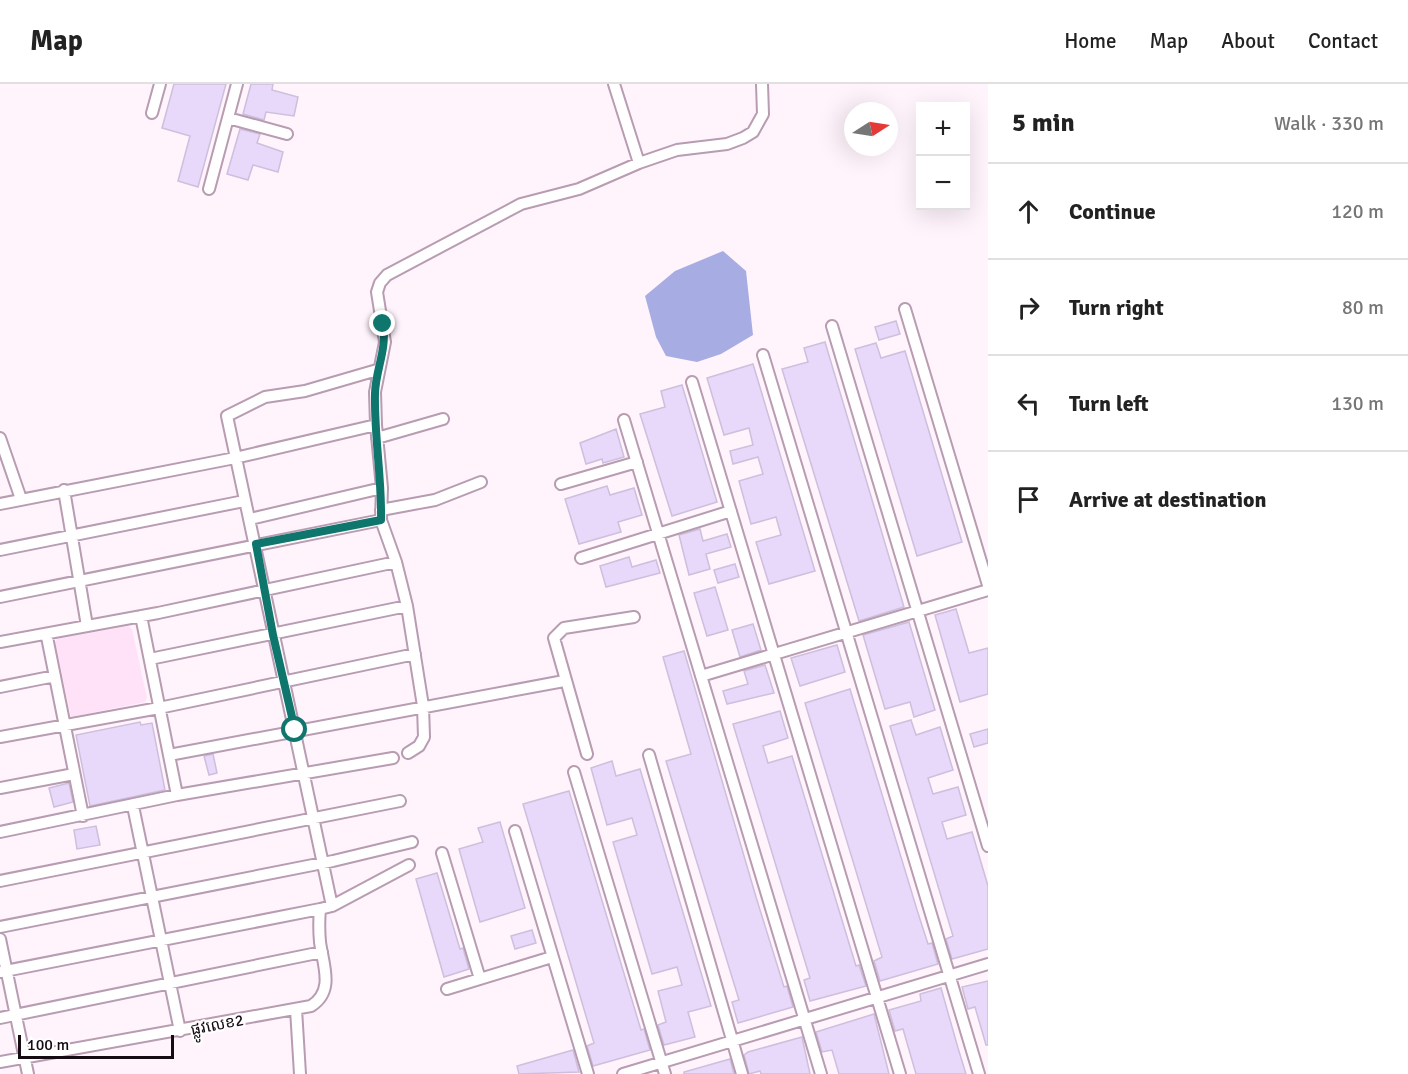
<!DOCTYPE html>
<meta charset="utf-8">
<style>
body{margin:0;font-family:Signika,"Noto Sans Khmer",sans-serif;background:#f2f2f2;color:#222}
.controls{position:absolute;right:18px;top:18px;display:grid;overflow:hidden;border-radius:0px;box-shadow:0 6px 24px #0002}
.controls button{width:54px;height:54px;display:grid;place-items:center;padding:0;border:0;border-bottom:2px solid #e0e0e0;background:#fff;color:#222;font:30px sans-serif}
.compass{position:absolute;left:844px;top:18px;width:54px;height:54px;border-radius:50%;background:#fff;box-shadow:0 6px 24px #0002;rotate:78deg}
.scale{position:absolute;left:18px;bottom:15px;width:156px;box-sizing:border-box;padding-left:6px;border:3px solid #150b13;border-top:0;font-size:16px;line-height:21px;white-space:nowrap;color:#150b13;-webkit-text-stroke:4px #fff;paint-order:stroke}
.stop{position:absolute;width:18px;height:18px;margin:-14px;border:4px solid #0f766e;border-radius:50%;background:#fff}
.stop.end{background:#0f766e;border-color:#fff;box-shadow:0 2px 6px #0008}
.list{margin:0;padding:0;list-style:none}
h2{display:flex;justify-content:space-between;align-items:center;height:78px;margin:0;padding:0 24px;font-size:26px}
h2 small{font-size:20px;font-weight:400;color:#767676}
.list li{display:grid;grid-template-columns:39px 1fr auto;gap:18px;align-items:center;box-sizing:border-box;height:96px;padding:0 24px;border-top:2px solid #e0e0e0}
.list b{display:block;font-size:22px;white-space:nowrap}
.list em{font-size:20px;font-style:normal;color:#767676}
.icon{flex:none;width:33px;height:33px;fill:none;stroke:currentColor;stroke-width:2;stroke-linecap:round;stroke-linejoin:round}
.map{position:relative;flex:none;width:988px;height:990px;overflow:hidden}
header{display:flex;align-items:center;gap:36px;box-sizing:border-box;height:84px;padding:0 30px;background:#fff;border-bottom:2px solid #e0e0e0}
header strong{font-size:28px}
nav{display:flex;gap:33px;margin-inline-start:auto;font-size:21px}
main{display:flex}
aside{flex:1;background:#fff}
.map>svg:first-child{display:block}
</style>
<header>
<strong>Map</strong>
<nav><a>Home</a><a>Map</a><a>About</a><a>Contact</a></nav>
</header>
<main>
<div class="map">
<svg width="988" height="990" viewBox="0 0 988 990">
<rect width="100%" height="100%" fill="#fff3fc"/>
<path fill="#ffe2f8" d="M 128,542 L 132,545 L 147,614 L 145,618 L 71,633 L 55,559 L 57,555 Z"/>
<path fill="#a7ace3" d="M 723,167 L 746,187 L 753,251 L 721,270 L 697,278 L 666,272 L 656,253 L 645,212 L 675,187 Z"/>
<path fill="#e8d8f9" stroke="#cdbfdd" stroke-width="1.5" d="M 174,0 L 226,0 L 198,103 L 178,97 L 190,52 L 162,44 Z
M 251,0 L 273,0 L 272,6 L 298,13 L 294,32 L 266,28 L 264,36 L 243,30 Z
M 240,45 L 260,50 L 257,59 L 283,68 L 278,88 L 253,81 L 248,96 L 227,90 Z
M 896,237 L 900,250 L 879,256 L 875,243 Z
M 825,258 L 904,523 L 859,537 L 782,285 L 808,278 L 804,264 Z
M 876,259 L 881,274 L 905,267 L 962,458 L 917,472 L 855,265 Z
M 753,280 L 815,487 L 769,500 L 756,458 L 781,451 L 776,433 L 751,440 L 739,397 L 763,390 L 758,373 L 733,380 L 730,367 L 753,361 L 749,344 L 724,351 L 707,294 Z
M 682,301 L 717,418 L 672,432 L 640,330 L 665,323 L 661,307 Z
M 616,345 L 624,373 L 603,379 L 602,375 L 586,380 L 580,359 Z
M 607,402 L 610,411 L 634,404 L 642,431 L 618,438 L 621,448 L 579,460 L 565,415 Z
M 700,445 L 703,457 L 727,450 L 731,463 L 706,470 L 710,485 L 689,491 L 679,451 Z
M 629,473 L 632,483 L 656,476 L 660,489 L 606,503 L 600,482 Z
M 735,480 L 739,493 L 718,499 L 714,486 Z
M 715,503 L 728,546 L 707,552 L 694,509 Z
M 956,525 L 969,569 L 988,564 L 988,610 L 960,618 L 935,531 Z
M 909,538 L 935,626 L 914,633 L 910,618 L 885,625 L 863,551 Z
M 753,540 L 761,566 L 740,573 L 732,546 Z
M 837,561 L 845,588 L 800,602 L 791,574 Z
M 684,567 L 756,813 L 784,903 L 787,902 L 793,923 L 738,939 L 732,918 L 739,916 L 666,677 L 691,670 L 663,573 Z
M 765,581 L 774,609 L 727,620 L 723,607 L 748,600 L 744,587 Z
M 850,605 L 918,829 L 928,860 L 932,859 L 938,880 L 880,897 L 874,877 L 882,873 L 805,619 Z
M 780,627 L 788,654 L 763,662 L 768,679 L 792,672 L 856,882 L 859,881 L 866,902 L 810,917 L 804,896 L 810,894 L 733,640 Z
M 911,636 L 916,651 L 940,643 L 953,686 L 928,694 L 933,710 L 958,703 L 966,731 L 942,738 L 947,755 L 972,748 L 988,802 L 988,865 L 952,875 L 946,855 L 953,852 L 890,642 Z
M 140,638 L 141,641 L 152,639 L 165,706 L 90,722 L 76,651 Z
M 988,645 L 988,659 L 974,663 L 970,650 Z
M 213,670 L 217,689 L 209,691 L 204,672 Z
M 612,677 L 616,692 L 640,685 L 711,922 L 688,928 L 695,953 L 664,961 L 658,941 L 666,938 L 658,907 L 682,901 L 677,883 L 652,890 L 613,758 L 637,751 L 632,734 L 607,741 L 591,684 Z
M 69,699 L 73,718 L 54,723 L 49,704 Z
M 569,707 L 641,946 L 644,945 L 650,966 L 593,982 L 587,962 L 594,959 L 523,720 Z
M 500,738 L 525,824 L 480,838 L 459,765 L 483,758 L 478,744 Z
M 96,742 L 100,761 L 77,765 L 74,746 Z
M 437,789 L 460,865 L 463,864 L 469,885 L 444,893 L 416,795 Z
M 532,846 L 536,859 L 515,865 L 511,852 Z
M 988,897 L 988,961 L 986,961 L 975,923 L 968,925 L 962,903 Z
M 941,904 L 958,964 L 966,990 L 916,990 L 903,945 L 895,947 L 889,926 L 921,917 L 920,910 Z
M 874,930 L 889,990 L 839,990 L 832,966 L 822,968 L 816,948 Z
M 802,953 L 810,990 L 761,990 L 760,987 L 749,990 L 744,971 L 748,968 Z
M 573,966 L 579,988 L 519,990 L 517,982 Z
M 730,975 L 734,990 L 684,990 L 684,988 Z"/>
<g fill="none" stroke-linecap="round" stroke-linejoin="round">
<g stroke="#b89cb1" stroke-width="14">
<path id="street" d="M 614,0 L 639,79
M 152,29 L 160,0
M 228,34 L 287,50
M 209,105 L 237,0
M 905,225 L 988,501
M 832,242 L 988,762
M 763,271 L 979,990
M 692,298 L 900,990
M 624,336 L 821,990
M 0,354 L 21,415
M 377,354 L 443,335
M 561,400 L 637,378
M 64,406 L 87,542
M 0,420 L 235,374 L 376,341
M 381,426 L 435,416 L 481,398
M 250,435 L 382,404
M 0,466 L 244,417
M 581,474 L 731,427
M 0,513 L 381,436
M 141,532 L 177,711
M 49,550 L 47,553 L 83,732
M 0,558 L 158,529 L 396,478
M 150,575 L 407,522
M 701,592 L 988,506
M 0,603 L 55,592
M 0,653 L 159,624 L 415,570
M 408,669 L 419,662 L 424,653 L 423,622 L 407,522 L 396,478 L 381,436 L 382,404 L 376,341 L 375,308 L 385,258 L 377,208 L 380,199 L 387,191 L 521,120 L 579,105 L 639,79 L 677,66 L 727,60 L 743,54 L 753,48 L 763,30 L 762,0
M 587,670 L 554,554 L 564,544 L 634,533
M 169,671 L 564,597
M 649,671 L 742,990
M 574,688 L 665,990
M 0,704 L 74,690
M 133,722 L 180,947
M 515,747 L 588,990
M 0,748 L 177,711 L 393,674
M 442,769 L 480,895
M 0,797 L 400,717
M 332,822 L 227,332 L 265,313 L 305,307 L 377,286
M 0,843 L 333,777 L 412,758
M 0,855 L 28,990
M 0,888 L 320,825 L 332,822 L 409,781
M 447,905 L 552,873
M 296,925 L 300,990
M 0,934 L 322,868
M 0,978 L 311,922 C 335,907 323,881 320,858 C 319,847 319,836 320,825
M 623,990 L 988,880"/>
</g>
<use href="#street" stroke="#fff" stroke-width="10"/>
</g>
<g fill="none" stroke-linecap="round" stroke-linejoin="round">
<path stroke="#0f766e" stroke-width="8" d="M 295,646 L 273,551 L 256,460 L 381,436 C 382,394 374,352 375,309 C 376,284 387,267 383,240"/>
</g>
<g text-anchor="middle" stroke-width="4.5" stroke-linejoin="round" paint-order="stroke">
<g font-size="16" fill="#150b13" stroke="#fff">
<text transform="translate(217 940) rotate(-11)" y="6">ផ្លូវលេខ2</text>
</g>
</g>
</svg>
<div class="controls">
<button>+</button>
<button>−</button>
</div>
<svg class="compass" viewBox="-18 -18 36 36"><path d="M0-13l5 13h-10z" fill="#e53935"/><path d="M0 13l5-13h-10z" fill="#767676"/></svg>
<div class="scale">100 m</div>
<div class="stop" style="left:295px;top:646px"></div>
<div class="stop end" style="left:383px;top:240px"></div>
</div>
<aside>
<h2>5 min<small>Walk · 330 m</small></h2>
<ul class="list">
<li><svg class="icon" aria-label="ahead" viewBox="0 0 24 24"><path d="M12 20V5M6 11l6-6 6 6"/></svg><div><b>Continue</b></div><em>120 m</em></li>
<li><svg class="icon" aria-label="right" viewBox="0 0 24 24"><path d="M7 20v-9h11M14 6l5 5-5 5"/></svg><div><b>Turn right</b></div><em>80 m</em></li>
<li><svg class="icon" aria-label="left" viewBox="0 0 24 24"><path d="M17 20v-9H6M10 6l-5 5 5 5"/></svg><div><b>Turn left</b></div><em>130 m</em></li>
<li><svg class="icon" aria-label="arrive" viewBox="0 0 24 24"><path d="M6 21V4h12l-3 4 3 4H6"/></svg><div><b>Arrive at destination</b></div></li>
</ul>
</aside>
</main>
